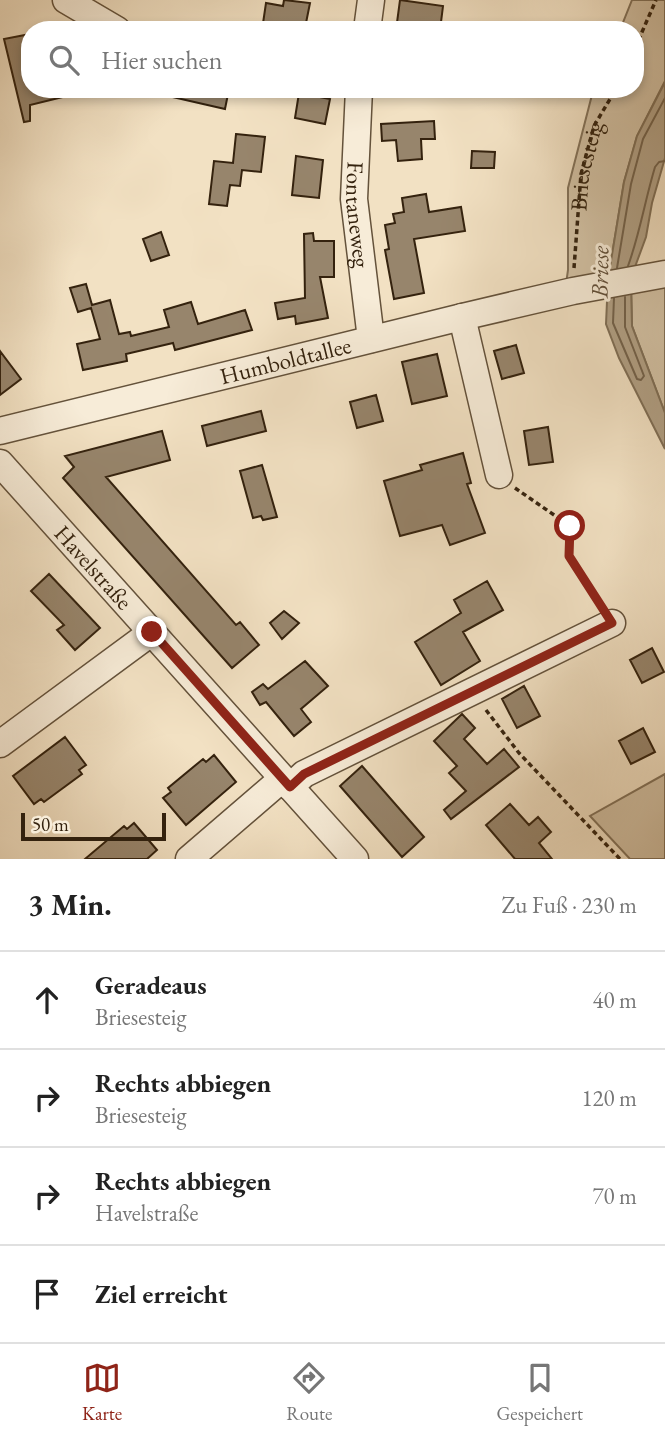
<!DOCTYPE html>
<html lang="de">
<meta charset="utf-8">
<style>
body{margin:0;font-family:"EB Garamond",serif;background:#f6f6f6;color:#222}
.scale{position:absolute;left:21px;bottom:18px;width:145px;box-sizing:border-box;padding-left:7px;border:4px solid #34220e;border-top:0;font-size:19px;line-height:24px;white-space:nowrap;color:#34220e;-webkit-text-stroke:5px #f7ecd8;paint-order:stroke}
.stop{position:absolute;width:21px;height:21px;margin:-16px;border:5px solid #8f2418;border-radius:50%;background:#fff}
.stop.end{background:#8f2418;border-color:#fff;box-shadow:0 2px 7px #0008}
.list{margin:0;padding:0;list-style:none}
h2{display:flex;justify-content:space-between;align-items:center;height:91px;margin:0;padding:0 28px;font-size:30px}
h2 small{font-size:23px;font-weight:400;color:#767676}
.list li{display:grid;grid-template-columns:46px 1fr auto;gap:21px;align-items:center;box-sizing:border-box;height:98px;padding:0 28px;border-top:2px solid #e0e0e0}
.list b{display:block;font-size:26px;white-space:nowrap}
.list p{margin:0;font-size:23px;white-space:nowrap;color:#767676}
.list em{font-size:23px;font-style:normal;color:#767676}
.icon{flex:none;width:38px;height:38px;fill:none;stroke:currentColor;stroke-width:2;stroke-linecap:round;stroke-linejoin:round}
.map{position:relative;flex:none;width:665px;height:859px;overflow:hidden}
.search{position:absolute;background:#fff;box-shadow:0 4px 10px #0003;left:21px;right:21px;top:21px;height:77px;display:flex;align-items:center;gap:18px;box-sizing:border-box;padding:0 24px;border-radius:28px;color:#767676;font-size:26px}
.sheet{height:483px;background:#fff}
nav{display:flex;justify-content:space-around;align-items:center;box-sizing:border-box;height:98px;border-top:2px solid #e0e0e0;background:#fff;font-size:19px;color:#767676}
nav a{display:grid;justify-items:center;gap:4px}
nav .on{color:#8f2418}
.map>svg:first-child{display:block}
</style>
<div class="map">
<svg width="665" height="859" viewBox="0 0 665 859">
<rect width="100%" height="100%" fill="#f2e1c3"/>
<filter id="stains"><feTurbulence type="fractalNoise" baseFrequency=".00286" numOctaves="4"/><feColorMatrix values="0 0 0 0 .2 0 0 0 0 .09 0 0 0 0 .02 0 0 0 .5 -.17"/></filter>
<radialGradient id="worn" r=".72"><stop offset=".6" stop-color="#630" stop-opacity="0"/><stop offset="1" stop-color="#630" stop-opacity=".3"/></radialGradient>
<path fill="#d2c1a4" stroke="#837259" stroke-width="2" d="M 632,0 L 665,0 L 665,81 L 637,136 L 624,182 L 608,279 L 564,298 L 568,270 L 568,188 L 593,91 L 635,89 L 635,30 L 620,30 Z
M 665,277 L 665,413 L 632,326 L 631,284 Z
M 665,774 L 665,859 L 630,859 L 590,816 Z"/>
<path fill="#b1a085" stroke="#7f6e55" stroke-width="2" d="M 665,82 L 665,158 L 652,203 L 646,237 L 632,275 L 631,284 L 632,326 L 665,413 L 665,449 L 619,358 L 606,324 L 608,279 L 624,182 L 637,136 Z"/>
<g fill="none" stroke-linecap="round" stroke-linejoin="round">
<path stroke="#72614a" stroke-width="2" d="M 628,266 C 640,233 645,200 655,167 L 659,162 L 665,161
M 617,268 L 631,184 L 643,139 L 665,98
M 614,298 L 613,323 L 637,379 L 641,380 L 644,376 L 625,327 L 625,297"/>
</g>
<path fill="#97856c" stroke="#34220e" stroke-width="2" d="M 284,0 L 310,3 L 305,28 L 295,26 L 295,30 L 262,30 L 266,3 L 283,6 Z
M 400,0 L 443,6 L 440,30 L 396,30 Z
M 30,34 L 30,89 L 70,89 L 71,95 L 30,105 L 30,121 L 24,122 L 4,39 Z
M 169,89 L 229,89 L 225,109 L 168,96 Z
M 299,93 L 330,99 L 325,124 L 295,118 Z
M 434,121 L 435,139 L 421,139 L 422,159 L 398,161 L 396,140 L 382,141 L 381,124 Z
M 236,134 L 265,137 L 261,172 L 242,170 L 240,186 L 230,185 L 227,206 L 209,204 L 214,161 L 233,163 Z
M 472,151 L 495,152 L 494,168 L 471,168 Z
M 296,156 L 323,160 L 319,198 L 292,195 Z
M 426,194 L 429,212 L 461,207 L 465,231 L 414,239 L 424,293 L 394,299 L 385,250 L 389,249 L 385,225 L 395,223 L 393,214 L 404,212 L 402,198 Z
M 161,232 L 169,255 L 151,261 L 143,239 Z
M 313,233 L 314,241 L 334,241 L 334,277 L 320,277 L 328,318 L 296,324 L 295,316 L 278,319 L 275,303 L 305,298 L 304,234 Z
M 86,284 L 92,305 L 110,300 L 119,334 L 130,332 L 131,336 L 169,327 L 164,310 L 191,302 L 198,324 L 245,310 L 252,330 L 175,350 L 173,343 L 126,354 L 127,361 L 83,370 L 77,344 L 100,339 L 91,308 L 78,312 L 70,288 Z
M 516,345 L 524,373 L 502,379 L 494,351 Z
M 0,351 L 21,379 L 0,395 Z
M 437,354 L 447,396 L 412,404 L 402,362 Z
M 376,395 L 383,421 L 357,428 L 350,402 Z
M 261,411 L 266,431 L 207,446 L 202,426 Z
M 548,427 L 553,462 L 529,465 L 524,431 Z
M 162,431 L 170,460 L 106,477 L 236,625 L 240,622 L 259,645 L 232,668 L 63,478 L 74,467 L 65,456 Z
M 463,453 L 471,483 L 467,484 L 485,533 L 450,545 L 442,525 L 400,536 L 384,481 L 422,470 L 420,465 Z
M 262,465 L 277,517 L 263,520 L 261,516 L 253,518 L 240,471 Z
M 49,574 L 100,628 L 75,650 L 57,630 L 64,625 L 31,591 Z
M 487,581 L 503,610 L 463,632 L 480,661 L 441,685 L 415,642 L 461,613 L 454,600 Z
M 284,611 L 299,623 L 282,639 L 270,623 Z
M 652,648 L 664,672 L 642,683 L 630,660 Z
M 305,661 L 328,686 L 301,709 L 311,722 L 294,736 L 266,702 L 260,705 L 252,692 L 263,684 L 268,689 Z
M 524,686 L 540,716 L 517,728 L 502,699 Z
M 462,714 L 475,728 L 464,739 L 487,764 L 504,749 L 519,767 L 451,819 L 444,810 L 466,791 L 449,773 L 457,766 L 434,741 Z
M 643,728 L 655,752 L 631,764 L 619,741 Z
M 65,737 L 86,765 L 79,770 L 82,774 L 44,802 L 41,799 L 34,804 L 13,776 Z
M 214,755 L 236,782 L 186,825 L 163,798 L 171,792 L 168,788 L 203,759 L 206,762 Z
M 362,766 L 424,837 L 402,857 L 340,786 Z
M 510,804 L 529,825 L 538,817 L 551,832 L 539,843 L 552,859 L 515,859 L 486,825 Z
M 134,823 L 157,850 L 147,859 L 85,859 L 124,826 L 127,829 Z"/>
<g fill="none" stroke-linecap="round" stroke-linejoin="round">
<g stroke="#64523b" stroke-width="29">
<g id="minor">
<path d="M 66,0 L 117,30"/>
<path d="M 367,30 L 371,0"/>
<path id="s2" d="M 359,89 L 354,199 L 371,339"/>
<path d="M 462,317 L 499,475"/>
<path id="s3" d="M 0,431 L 462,317 L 573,291 L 665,274"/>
<path id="s4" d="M 0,463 L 355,859"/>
<path d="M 0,744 L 152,632"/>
<path d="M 290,787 L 304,774 L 612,623"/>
<path d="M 189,859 L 282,779"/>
</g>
</g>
<g stroke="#34220e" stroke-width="3.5" stroke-dasharray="5 3.5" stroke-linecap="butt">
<path d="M 635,48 L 656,0"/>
<path id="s1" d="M 574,268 L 581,174 L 594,126 L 616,89"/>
<path d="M 515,488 L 570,526 L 569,556 L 601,606"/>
<path d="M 486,710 L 519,753 L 620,859"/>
</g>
<use href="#minor" stroke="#f7ecd8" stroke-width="26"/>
</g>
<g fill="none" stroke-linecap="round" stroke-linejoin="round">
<path stroke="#8f2418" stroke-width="9" d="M 152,632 L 290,787 L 304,774 L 612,623 L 569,556 L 570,526"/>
</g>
<g text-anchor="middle" stroke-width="6" stroke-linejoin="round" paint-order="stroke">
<g font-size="23" fill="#34220e" stroke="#f7ecd8">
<text dy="8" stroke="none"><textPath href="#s1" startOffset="103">Briesesteig</textPath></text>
<text dy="8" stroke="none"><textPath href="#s2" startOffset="126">Fontaneweg</textPath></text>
<text dy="8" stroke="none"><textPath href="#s3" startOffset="294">Humboldtallee</textPath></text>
<text dy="8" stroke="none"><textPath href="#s4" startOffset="140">Havelstraße</textPath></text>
</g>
<g font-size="24" font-style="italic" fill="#604e38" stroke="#f7ecd8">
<text transform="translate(600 272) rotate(-89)" y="8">Briese</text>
</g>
</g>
<rect width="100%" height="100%" filter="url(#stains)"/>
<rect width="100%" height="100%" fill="url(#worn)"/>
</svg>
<div class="scale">50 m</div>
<div class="stop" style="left:570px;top:526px"></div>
<div class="stop end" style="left:152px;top:632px"></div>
<div class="search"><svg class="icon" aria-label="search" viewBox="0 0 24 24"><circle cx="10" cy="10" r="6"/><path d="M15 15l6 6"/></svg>Hier suchen</div>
</div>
<section class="sheet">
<h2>3 Min.<small>Zu Fuß · 230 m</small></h2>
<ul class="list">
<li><svg class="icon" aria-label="ahead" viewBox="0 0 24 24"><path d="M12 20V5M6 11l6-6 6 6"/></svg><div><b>Geradeaus</b><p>Briesesteig</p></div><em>40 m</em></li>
<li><svg class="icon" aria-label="right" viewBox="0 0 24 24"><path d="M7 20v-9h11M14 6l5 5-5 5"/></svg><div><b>Rechts abbiegen</b><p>Briesesteig</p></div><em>120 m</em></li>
<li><svg class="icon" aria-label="right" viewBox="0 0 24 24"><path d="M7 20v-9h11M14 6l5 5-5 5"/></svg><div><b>Rechts abbiegen</b><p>Havelstraße</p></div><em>70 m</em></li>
<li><svg class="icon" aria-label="arrive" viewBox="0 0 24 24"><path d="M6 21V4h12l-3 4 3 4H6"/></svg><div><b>Ziel erreicht</b></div></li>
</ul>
</section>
<nav>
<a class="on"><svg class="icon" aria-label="map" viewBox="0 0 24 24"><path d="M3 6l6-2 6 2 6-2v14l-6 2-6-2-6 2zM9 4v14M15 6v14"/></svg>Karte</a>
<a><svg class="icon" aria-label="directions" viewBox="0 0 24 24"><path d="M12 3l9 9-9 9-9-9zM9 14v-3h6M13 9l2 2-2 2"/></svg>Route</a>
<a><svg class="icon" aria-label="saved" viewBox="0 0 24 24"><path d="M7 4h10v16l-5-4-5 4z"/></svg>Gespeichert</a>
</nav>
